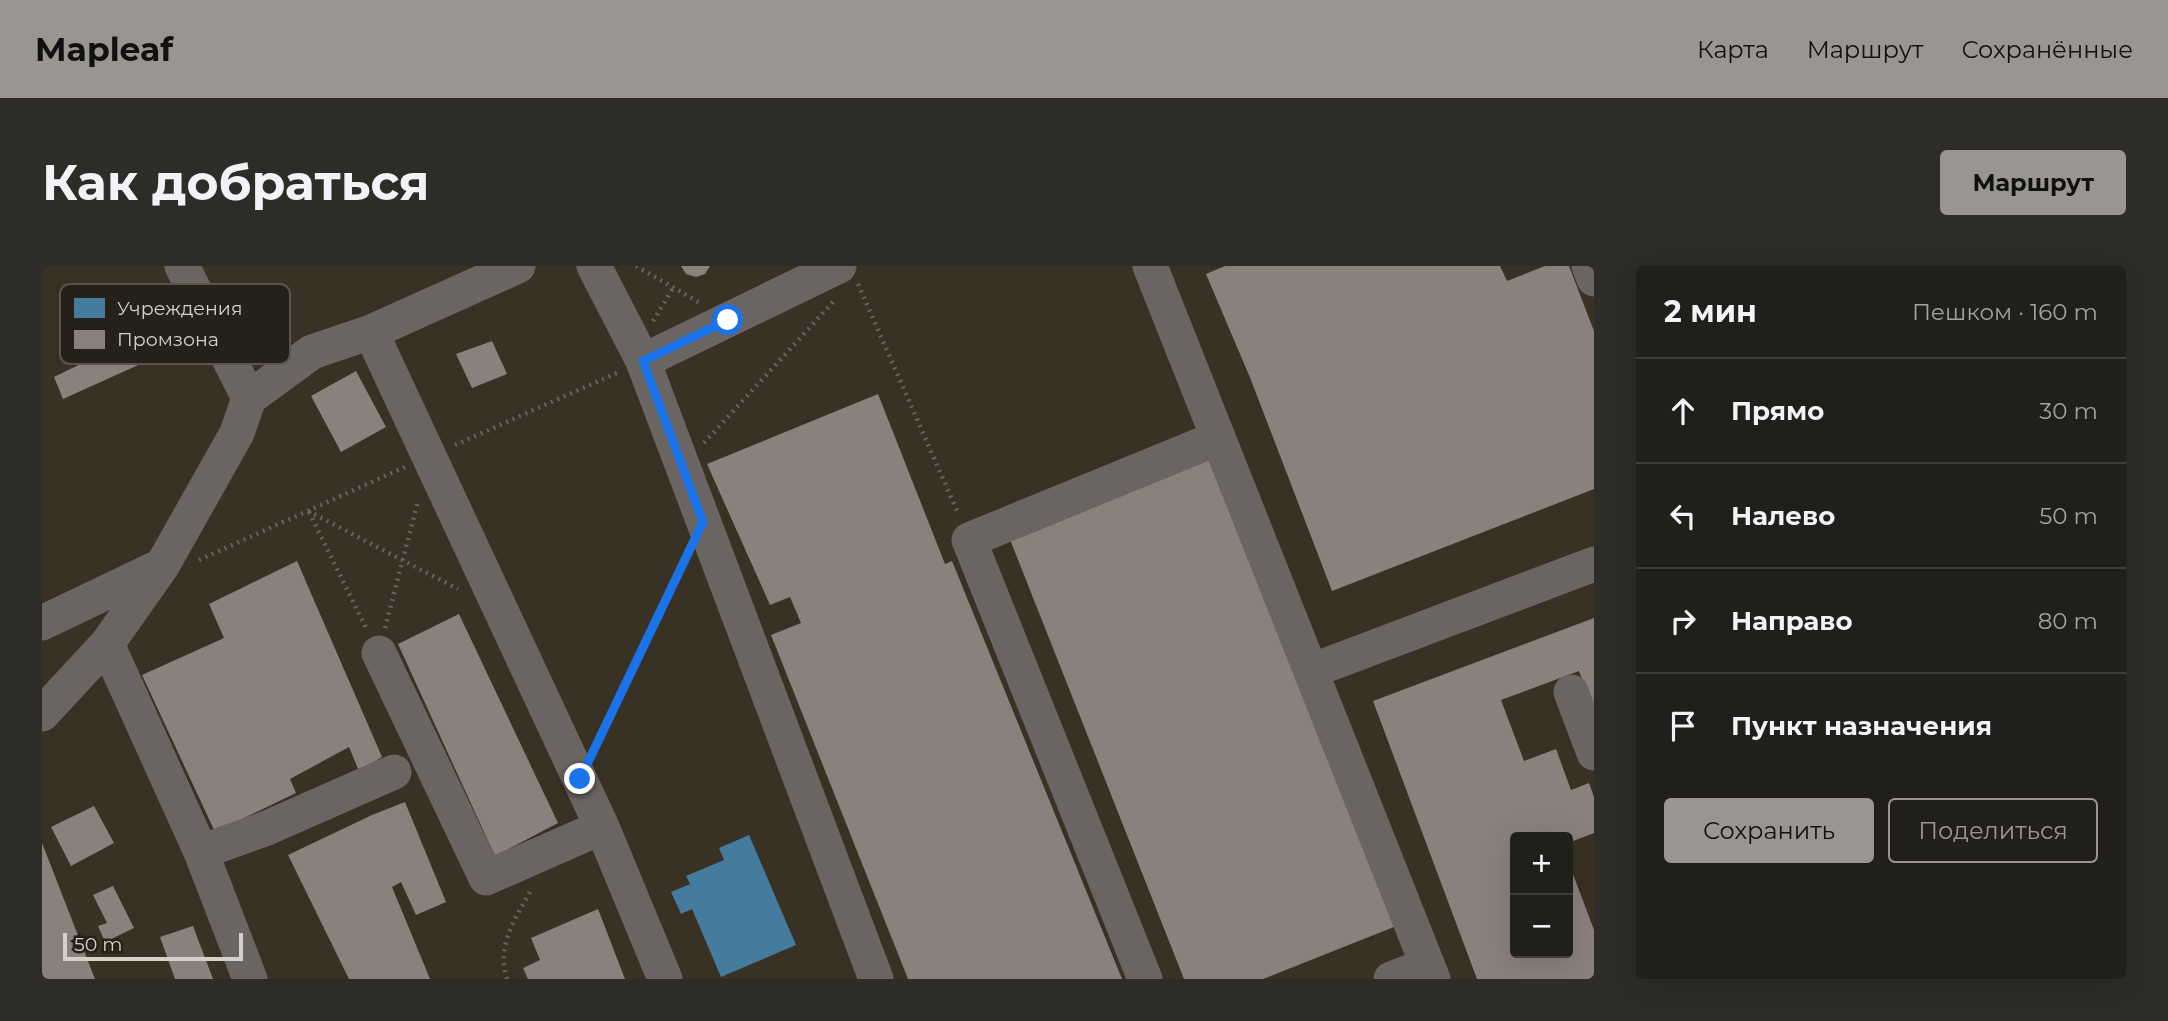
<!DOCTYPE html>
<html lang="ru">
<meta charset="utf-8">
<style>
body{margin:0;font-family:Montserrat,sans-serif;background:#2d2c29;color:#f1f3f6}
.controls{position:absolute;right:21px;bottom:21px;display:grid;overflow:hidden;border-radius:7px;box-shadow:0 7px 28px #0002}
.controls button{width:63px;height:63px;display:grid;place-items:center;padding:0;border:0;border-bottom:2px solid #3e3d3b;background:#211f1c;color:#f1f3f6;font:35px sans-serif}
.scale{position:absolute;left:21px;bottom:18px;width:180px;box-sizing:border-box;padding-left:7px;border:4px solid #d4d1cb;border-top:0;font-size:19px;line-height:24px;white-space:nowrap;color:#d4d1cb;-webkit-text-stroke:5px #252018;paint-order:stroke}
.stop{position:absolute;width:21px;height:21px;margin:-16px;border:5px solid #1a73e8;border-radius:50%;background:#fff}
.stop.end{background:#1a73e8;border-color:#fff;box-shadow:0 2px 7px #0008}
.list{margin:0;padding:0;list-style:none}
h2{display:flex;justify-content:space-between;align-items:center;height:91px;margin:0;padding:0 28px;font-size:30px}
h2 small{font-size:23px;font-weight:400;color:#a2a2a3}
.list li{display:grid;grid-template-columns:46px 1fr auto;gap:21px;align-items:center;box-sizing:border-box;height:105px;padding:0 28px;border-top:2px solid #3e3d3b}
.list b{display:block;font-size:26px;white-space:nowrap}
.list em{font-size:23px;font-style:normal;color:#a2a2a3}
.actions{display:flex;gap:14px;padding:21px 28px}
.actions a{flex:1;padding:16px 0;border:2px solid #999691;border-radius:7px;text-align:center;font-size:24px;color:#999691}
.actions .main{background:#999691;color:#111}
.icon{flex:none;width:38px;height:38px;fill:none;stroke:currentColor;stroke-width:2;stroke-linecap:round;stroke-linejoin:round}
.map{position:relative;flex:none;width:1552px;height:713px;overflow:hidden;border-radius:7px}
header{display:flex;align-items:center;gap:42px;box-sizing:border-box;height:98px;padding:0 35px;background:#999691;color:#111}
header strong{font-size:33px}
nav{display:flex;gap:38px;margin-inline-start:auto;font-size:24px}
.intro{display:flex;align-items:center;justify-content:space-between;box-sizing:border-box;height:168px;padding:0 42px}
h1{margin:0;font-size:49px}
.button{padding:18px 32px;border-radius:7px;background:#999691;color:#111;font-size:24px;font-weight:700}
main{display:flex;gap:42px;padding:0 42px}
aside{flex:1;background:#211f1c;border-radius:7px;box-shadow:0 7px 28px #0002}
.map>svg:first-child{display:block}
</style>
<header>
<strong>Mapleaf</strong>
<nav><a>Карта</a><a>Маршрут</a><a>Сохранённые</a></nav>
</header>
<div class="intro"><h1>Как добраться</h1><a class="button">Маршрут</a></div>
<main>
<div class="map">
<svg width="1552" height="713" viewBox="0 0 1552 713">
<rect width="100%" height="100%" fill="#2c2925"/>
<path fill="#383124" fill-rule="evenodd" d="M 0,0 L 1552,0 L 1552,713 L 0,713 ZM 1473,571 L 1526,571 L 1526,687 L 1473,687 Z"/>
<path fill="#457b9d" d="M 707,569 L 754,679 L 679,711 L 650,643 L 639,648 L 629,626 L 648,618 L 644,610 L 682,594 L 677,582 Z"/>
<path fill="#8a817c" d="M 639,0 L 668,0 L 663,8 L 654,11 L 644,8 Z
M 1183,0 L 1458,0 L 1465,15 L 1503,0 L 1527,0 L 1552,65 L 1552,223 L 1290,325 L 1209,114 L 1164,8 Z
M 102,67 L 114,91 L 21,133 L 12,111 Z
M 450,75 L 465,108 L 430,122 L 414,88 Z
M 314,105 L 344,161 L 299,186 L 269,130 Z
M 836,128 L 903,298 L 910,295 L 1080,713 L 866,713 L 729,369 L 759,357 L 748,331 L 728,339 L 665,198 Z
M 1171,190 L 1357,659 L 1221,713 L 1142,713 L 967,271 Z
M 255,295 L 340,491 L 317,505 L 307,481 L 248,513 L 254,527 L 173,566 L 100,409 L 182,372 L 167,338 Z
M 417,348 L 516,557 L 453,590 L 356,378 Z
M 1552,352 L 1552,445 L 1537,405 L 1459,434 L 1482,495 L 1514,483 L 1529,524 L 1547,517 L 1552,531 L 1552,567 L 1526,577 L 1526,571 L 1473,571 L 1473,687 L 1526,687 L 1526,595 L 1552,664 L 1552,713 L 1435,713 L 1331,435 Z
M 363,536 L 404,636 L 374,649 L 359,616 L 350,621 L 388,713 L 307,713 L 246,589 L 330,549 Z
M 52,540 L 72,577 L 29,600 L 9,561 Z
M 0,577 L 53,713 L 0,713 Z
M 71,620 L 92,662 L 63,676 L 56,660 L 65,657 L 51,629 Z
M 556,643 L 583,713 L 486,713 L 481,702 L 498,694 L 489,672 Z
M 151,660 L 171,713 L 133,713 L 118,671 Z"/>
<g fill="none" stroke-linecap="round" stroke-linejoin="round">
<path stroke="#666260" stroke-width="4.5" stroke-dasharray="2 5" stroke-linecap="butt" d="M 594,0 L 658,37
M 816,18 L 916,247
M 611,55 L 631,22
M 662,177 L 791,36
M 413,179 L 577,106
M 266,245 L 416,323
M 267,246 L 325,364
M 157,294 L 363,201
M 343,362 L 376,235
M 554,479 L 644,291
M 465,713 C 454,680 473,653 489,624"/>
<path stroke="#6a6462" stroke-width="35" d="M 140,0 L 207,132 L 270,86 L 329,66 L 476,0
M 552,0 L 601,95 L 834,713
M 1108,0 L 1391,713
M 1547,0 L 1552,13
M 329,66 L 560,561 L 623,713
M 601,95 L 797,0
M 0,357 L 117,301
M 65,378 L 159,586 L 208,713
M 337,387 L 444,612 L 560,561
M 1269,405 L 1552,298
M 1529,426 L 1552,487
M 0,448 L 65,378 L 120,300 L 195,167 L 207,132
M 159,586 L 225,562 L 352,506
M 1103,713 L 927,274 L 1176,172
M 1349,713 L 1385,699"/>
</g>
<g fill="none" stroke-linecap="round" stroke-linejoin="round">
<path stroke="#1a73e8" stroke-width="9" d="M 538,513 L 661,256 L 601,95 L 686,54"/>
</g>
<rect x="18" y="18" width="230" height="80" rx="10" fill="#252018" stroke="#5a554e" stroke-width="2"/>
<rect x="32" y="32" width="31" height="20" fill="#457b9d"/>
<rect x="32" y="64" width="31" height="19" fill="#8a817c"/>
<g font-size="19" fill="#d4d1cb">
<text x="75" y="49">Учреждения</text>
<text x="75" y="80">Промзона</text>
</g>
</svg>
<div class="controls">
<button>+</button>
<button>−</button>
</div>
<div class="scale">50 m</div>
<div class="stop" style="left:686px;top:54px"></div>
<div class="stop end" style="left:538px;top:513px"></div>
</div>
<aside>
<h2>2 мин<small>Пешком · 160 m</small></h2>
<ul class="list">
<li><svg class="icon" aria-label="ahead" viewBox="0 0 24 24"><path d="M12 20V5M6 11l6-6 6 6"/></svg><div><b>Прямо</b></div><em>30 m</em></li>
<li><svg class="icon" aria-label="left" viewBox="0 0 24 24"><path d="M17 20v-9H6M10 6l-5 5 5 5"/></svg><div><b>Налево</b></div><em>50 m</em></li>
<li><svg class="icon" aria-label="right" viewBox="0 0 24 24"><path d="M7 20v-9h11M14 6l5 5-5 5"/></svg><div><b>Направо</b></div><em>80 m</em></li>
<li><svg class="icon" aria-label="arrive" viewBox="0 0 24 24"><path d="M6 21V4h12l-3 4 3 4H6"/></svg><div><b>Пункт назначения</b></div></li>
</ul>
<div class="actions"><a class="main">Сохранить</a><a>Поделиться</a></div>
</aside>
</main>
